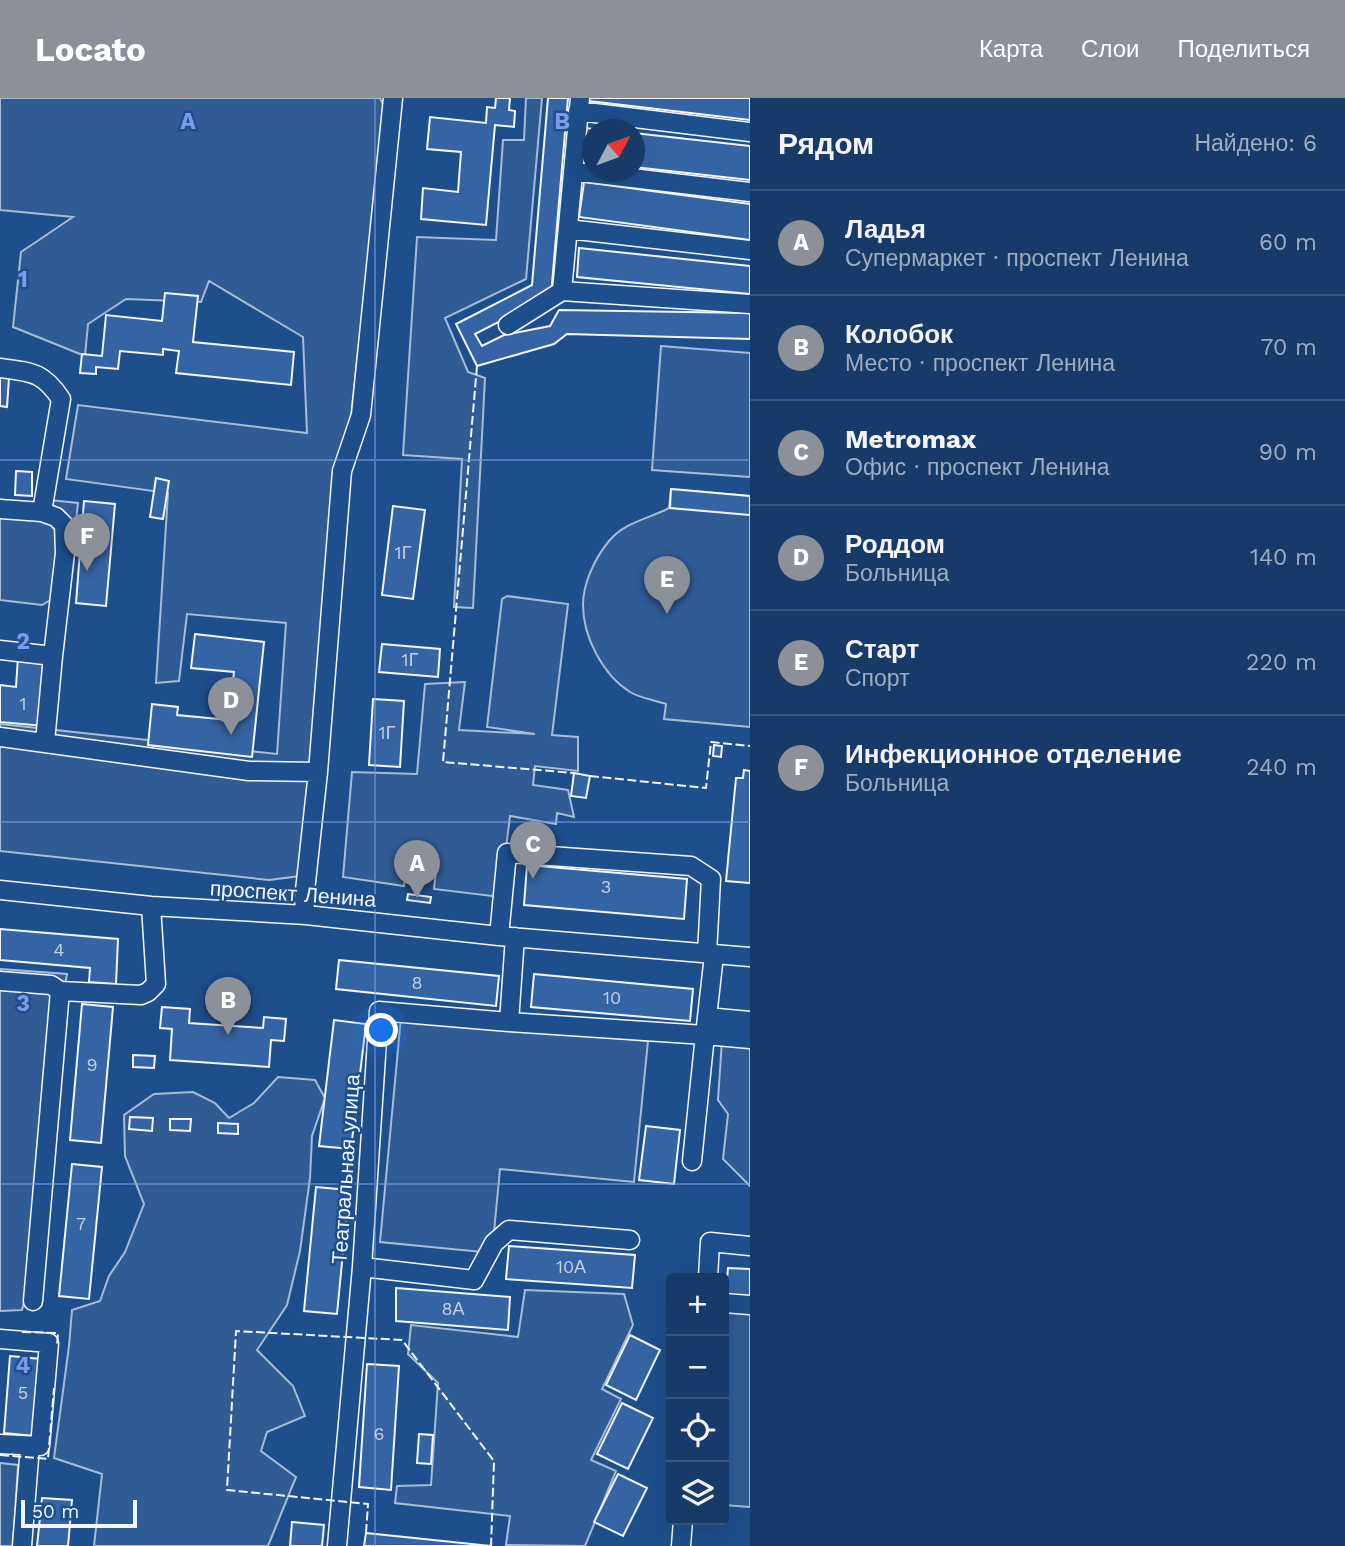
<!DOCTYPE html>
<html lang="ru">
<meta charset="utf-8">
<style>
body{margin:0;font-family:"Work Sans",sans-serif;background:#20416f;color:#f1f3f6}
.controls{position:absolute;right:21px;bottom:21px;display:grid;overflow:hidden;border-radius:7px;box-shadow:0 7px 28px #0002}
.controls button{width:63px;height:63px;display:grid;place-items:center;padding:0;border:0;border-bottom:2px solid #36547d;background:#173a69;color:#f1f3f6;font:35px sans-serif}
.compass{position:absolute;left:582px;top:21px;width:63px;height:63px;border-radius:50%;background:#173a69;box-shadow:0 7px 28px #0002;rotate:49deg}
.scale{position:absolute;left:21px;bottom:18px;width:116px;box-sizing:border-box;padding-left:7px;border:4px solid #f2f6ff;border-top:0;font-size:19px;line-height:24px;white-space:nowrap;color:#f2f6ff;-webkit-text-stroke:5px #1f4e8c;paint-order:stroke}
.you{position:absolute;left:382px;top:933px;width:24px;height:24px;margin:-18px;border:5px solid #fff;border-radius:50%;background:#1a73e8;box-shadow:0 0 0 10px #1a73e833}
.badge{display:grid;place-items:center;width:46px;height:46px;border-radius:50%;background:#8c9099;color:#fff;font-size:23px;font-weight:700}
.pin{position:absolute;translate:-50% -58px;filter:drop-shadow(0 2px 4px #0008)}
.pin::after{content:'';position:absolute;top:37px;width:24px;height:21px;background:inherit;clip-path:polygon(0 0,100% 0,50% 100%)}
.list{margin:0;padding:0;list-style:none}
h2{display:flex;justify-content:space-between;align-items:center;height:91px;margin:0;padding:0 28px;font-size:30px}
h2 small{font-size:23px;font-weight:400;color:#9eadc0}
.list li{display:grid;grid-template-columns:46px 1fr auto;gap:21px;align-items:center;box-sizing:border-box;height:105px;padding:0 28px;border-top:2px solid #36547d}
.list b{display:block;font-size:26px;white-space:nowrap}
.list p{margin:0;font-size:23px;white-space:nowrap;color:#9eadc0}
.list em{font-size:23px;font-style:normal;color:#9eadc0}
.icon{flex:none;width:38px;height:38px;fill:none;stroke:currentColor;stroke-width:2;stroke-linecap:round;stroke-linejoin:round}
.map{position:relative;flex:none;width:750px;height:1448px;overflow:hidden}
header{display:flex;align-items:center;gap:42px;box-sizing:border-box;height:98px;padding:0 35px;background:#8c9099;color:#fff}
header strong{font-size:33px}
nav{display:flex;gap:38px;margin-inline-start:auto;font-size:24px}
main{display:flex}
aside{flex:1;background:#173a69}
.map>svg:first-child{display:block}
</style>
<header>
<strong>Locato</strong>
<nav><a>Карта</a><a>Слои</a><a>Поделиться</a></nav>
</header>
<main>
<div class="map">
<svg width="750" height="1448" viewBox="0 0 750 1448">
<rect width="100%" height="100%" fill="#1f4e8c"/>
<path fill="#305b95" stroke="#a8bbd7" stroke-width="2" d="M 0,0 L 380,0 L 385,11 L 300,778 L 269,782 L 0,753 L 0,626 L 277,656 L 286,525 L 187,516 L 179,583 L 156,585 L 168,395 L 66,381 L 78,307 L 307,335 L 303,239 L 209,183 L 201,204 L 126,201 L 88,226 L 85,258 L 13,229 L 21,154 L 73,119 L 0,112 Z
M 526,0 L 542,0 L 526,181 L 445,220 L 468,274 L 485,280 L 473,510 L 454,509 L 462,361 L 403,357 L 417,139 L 496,142 L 503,42 L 524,42 Z
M 661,248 L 750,255 L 750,379 L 652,372 Z
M 671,391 L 750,398 L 750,629 L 664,621 L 666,606 C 654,602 640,600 630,594 C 603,577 583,539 583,507 C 583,485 595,460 609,443 C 625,424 648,421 669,410 Z
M 40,401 L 78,405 L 68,492 L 42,507 L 0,502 L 0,406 L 39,410 Z
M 507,498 L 568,506 L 552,637 L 578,639 L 578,673 L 535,668 L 533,687 L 568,692 L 574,719 L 557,715 L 556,726 L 510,718 L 500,799 L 434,791 L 436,773 L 408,765 L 404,788 L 343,779 L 352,674 L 417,676 L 425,586 L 465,584 L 459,632 L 535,636 L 487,629 L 502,501 Z
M 0,871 L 67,876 L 48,983 L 37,1154 L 22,1212 L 0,1213 Z
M 401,919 L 648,943 L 634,1084 L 500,1071 L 492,1155 L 380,1144 Z
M 722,942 L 750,945 L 750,1088 L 723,1061 L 728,1016 L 718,1002 Z
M 278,979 L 315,982 L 325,1000 L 312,1038 L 310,1080 L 300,1153 L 287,1207 L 257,1252 L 293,1288 L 305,1318 L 267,1334 L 261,1353 L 296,1379 L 268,1448 L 94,1448 L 102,1376 L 54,1360 L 69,1248 L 72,1212 L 100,1203 L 109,1178 L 125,1154 L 144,1106 L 125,1058 L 124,1017 L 154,996 L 193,994 L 215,1005 L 229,1020 L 254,1005 Z
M 525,1192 L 624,1196 L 633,1227 L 602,1291 L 621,1301 L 591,1362 L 616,1373 L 585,1448 L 506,1447 L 510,1418 L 395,1405 L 397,1388 L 431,1387 L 438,1285 L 408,1256 L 411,1227 L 518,1239 Z
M 728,1208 L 750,1210 L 750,1409 L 724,1407 L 724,1247 Z
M 0,1365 L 18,1367 L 13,1448 L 0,1448 Z"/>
<path fill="#3563a3" stroke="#f2f6ff" stroke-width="2" d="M 496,0 L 510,0 L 509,12 L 515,13 L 514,29 L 495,27 L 486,127 L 421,121 L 423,90 L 458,94 L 461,54 L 427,51 L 430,19 L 486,25 L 487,9 L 495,10 Z
M 548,0 L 568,0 L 551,197 L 475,236 L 482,248 L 504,237 L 550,228 L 559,212 L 750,215 L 750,241 L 567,236 L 554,246 L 477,268 L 456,226 L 532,187 Z
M 589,0 L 750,0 L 750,22 L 589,3 Z
M 586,30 L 600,32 L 592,32 L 592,64 L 583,63 Z
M 634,35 L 750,48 L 750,82 L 634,69 Z
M 584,84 L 750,106 L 750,142 L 579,119 Z
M 579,150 L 750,168 L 750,196 L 577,179 Z
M 165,195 L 198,198 L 193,244 L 294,254 L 291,287 L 176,275 L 179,253 L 163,251 L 163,257 L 120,253 L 118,271 L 96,269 L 96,276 L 80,275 L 82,256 L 102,258 L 106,217 L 162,223 Z
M 0,279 L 9,280 L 7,309 L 0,308 Z
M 16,373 L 32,374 L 32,398 L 15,397 Z
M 156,380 L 169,383 L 163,421 L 150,419 Z
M 671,391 L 750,398 L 750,417 L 670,410 Z
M 84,403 L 115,406 L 106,508 L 76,505 Z
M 393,408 L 425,412 L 413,501 L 382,497 Z
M 195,536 L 264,544 L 252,659 L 148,647 L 152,606 L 178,609 L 177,617 L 229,622 L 234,574 L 191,570 Z
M 382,546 L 440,551 L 438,579 L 379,574 Z
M 18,559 L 50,562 L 44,628 L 0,624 L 0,587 L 16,589 Z
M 373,601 L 404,603 L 400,669 L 369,667 Z
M 714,647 L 722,648 L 721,659 L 713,658 Z
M 744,672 L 750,673 L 750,785 L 726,783 L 736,680 L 743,680 Z
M 574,675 L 590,678 L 586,700 L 571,698 Z
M 527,767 L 687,781 L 684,821 L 524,807 Z
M 408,796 L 431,799 L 430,805 L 407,802 Z
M 0,831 L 118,841 L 116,886 L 89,884 L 90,870 L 0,862 Z
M 339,862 L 499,878 L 496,908 L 336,891 Z
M 534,876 L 693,891 L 690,923 L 531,909 Z
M 82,906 L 113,909 L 101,1045 L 70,1042 Z
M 162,909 L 190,911 L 189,925 L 263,930 L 264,919 L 286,921 L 284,943 L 271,942 L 269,969 L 170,962 L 172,931 L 160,930 Z
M 334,922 L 366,926 L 351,1051 L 319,1048 Z
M 133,957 L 155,958 L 154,970 L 133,969 Z
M 130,1019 L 153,1020 L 152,1033 L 129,1031 Z
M 170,1021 L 191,1021 L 190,1033 L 170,1032 Z
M 218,1025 L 238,1026 L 238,1036 L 218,1035 Z
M 646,1028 L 680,1032 L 674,1086 L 639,1082 Z
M 72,1066 L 102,1069 L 89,1201 L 59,1198 Z
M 316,1089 L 349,1092 L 337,1216 L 304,1213 Z
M 509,1148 L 635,1157 L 632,1190 L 506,1181 Z
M 728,1170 L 750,1171 L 750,1204 L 725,1202 Z
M 396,1190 L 510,1199 L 508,1232 L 396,1223 Z
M 630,1237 L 660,1252 L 636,1302 L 606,1287 Z
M 10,1258 L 41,1261 L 34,1338 L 4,1335 Z
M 367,1266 L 399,1268 L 391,1392 L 359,1389 Z
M 622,1305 L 653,1320 L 628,1371 L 597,1356 Z
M 419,1336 L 433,1337 L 431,1366 L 417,1365 Z
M 618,1376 L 647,1390 L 623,1438 L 594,1424 Z
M 42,1400 L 72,1402 L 68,1448 L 37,1448 Z
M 292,1424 L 324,1427 L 322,1448 L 290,1448 Z
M 366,1435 L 491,1448 L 364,1448 Z"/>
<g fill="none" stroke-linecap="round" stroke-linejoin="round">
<g stroke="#f2f6ff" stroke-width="21">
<path id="minor" d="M 578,13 L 750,34
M 573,73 L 750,94
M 568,131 L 750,152
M 562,193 L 750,206
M 508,227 L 562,193 L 580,0
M 0,270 C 32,274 43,274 61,301 L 42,414
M 0,411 L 42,414 L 56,419 L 64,427 L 65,455 L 53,558
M 0,552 L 53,558 L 45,644
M 0,639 L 249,673 L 318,674
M 0,792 L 151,808 L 306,817 L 499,838 L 750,859
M 306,817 L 304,802 L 318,674 L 342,373 L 361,317 L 393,0
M 499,838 L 507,755 L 691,768 L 711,781 L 707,856
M 0,883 L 51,887 L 60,893 L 141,897 L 148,894 L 156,886 L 151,808
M 707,919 L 750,923
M 509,924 L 705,937 L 714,857
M 692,1063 L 705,937 L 750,941
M 362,1169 L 474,1182 L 494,1145 L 509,1132 L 630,1142
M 708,1180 L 710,1144 L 750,1148
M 33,1203 L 60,893
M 724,1205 L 750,1207
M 0,1241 L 49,1245 L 40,1348 L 0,1346
M 22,1448 L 30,1348
M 337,1448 L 362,1169 L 379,913 L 509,924 L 515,839
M 681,1448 L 683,1422"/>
</g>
<use href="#minor" stroke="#1f4e8c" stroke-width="18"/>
<path stroke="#f2f6ff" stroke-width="2" stroke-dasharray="9 3.5" stroke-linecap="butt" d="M 477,268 L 443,664 L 574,675
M 590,678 L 706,690 L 711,644 L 750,648
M 22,1234 L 58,1235 L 57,1248
M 0,1357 L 48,1361 L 54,1290
M 366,1435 L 368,1406 L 227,1392 L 236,1233 L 402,1242 L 494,1363 L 491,1448"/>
</g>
<path fill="none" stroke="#7d9aea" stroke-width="2" stroke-opacity="0.55" d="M 375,0 L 375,1448M 0,362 L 750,362M 0,724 L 750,724M 0,1086 L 750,1086"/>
<g text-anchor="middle" stroke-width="5" stroke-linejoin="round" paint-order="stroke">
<g font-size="18" fill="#c3d1e8">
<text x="403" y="461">1Г</text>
<text x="410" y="568">1Г</text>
<text x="23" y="612">1</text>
<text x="387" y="641">1Г</text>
<text x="606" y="795">3</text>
<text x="59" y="858">4</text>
<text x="417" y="891">8</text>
<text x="612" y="906">10</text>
<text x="92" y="973">9</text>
<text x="81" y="1132">7</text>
<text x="571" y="1175">10А</text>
<text x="453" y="1217">8А</text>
<text x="23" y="1301">5</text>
<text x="379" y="1342">6</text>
</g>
<g font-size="21" fill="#f2f6ff" stroke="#1f4e8c">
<text transform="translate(293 796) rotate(4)" y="7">проспект Ленина</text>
<text transform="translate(346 1071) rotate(-86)" y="7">Театральная улица</text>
</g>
</g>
<g font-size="23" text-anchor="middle" font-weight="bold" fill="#7d9aea" stroke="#1f4e8c" stroke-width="5" stroke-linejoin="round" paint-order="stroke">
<text x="188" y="31">A</text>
<text x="562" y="31">B</text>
<text x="23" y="189">1</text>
<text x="23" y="551">2</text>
<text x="23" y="913">3</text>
<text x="23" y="1275">4</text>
</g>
</svg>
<div class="controls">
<button>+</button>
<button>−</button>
<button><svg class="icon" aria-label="locate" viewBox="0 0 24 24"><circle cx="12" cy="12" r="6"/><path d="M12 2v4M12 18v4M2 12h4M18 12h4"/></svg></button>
<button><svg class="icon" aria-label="layers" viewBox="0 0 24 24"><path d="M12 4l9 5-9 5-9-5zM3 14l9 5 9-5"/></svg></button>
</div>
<svg class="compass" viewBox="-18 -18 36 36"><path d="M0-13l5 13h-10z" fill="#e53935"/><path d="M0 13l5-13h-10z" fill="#9eadc0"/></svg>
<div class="scale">50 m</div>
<div class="you"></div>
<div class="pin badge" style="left:417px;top:800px">A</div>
<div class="pin badge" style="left:228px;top:937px">B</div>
<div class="pin badge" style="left:533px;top:781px">C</div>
<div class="pin badge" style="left:231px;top:637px">D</div>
<div class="pin badge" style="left:667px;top:516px">E</div>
<div class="pin badge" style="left:87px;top:473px">F</div>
</div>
<aside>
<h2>Рядом<small>Найдено: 6</small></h2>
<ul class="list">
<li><span class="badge">A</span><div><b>Ладья</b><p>Супермаркет · проспект Ленина</p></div><em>60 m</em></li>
<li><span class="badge">B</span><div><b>Колобок</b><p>Место · проспект Ленина</p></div><em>70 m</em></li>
<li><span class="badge">C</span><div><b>Metromax</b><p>Офис · проспект Ленина</p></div><em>90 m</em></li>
<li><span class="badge">D</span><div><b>Роддом</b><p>Больница</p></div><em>140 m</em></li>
<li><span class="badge">E</span><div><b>Старт</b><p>Спорт</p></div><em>220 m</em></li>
<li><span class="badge">F</span><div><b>Инфекционное отделение</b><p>Больница</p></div><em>240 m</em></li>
</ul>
</aside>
</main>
